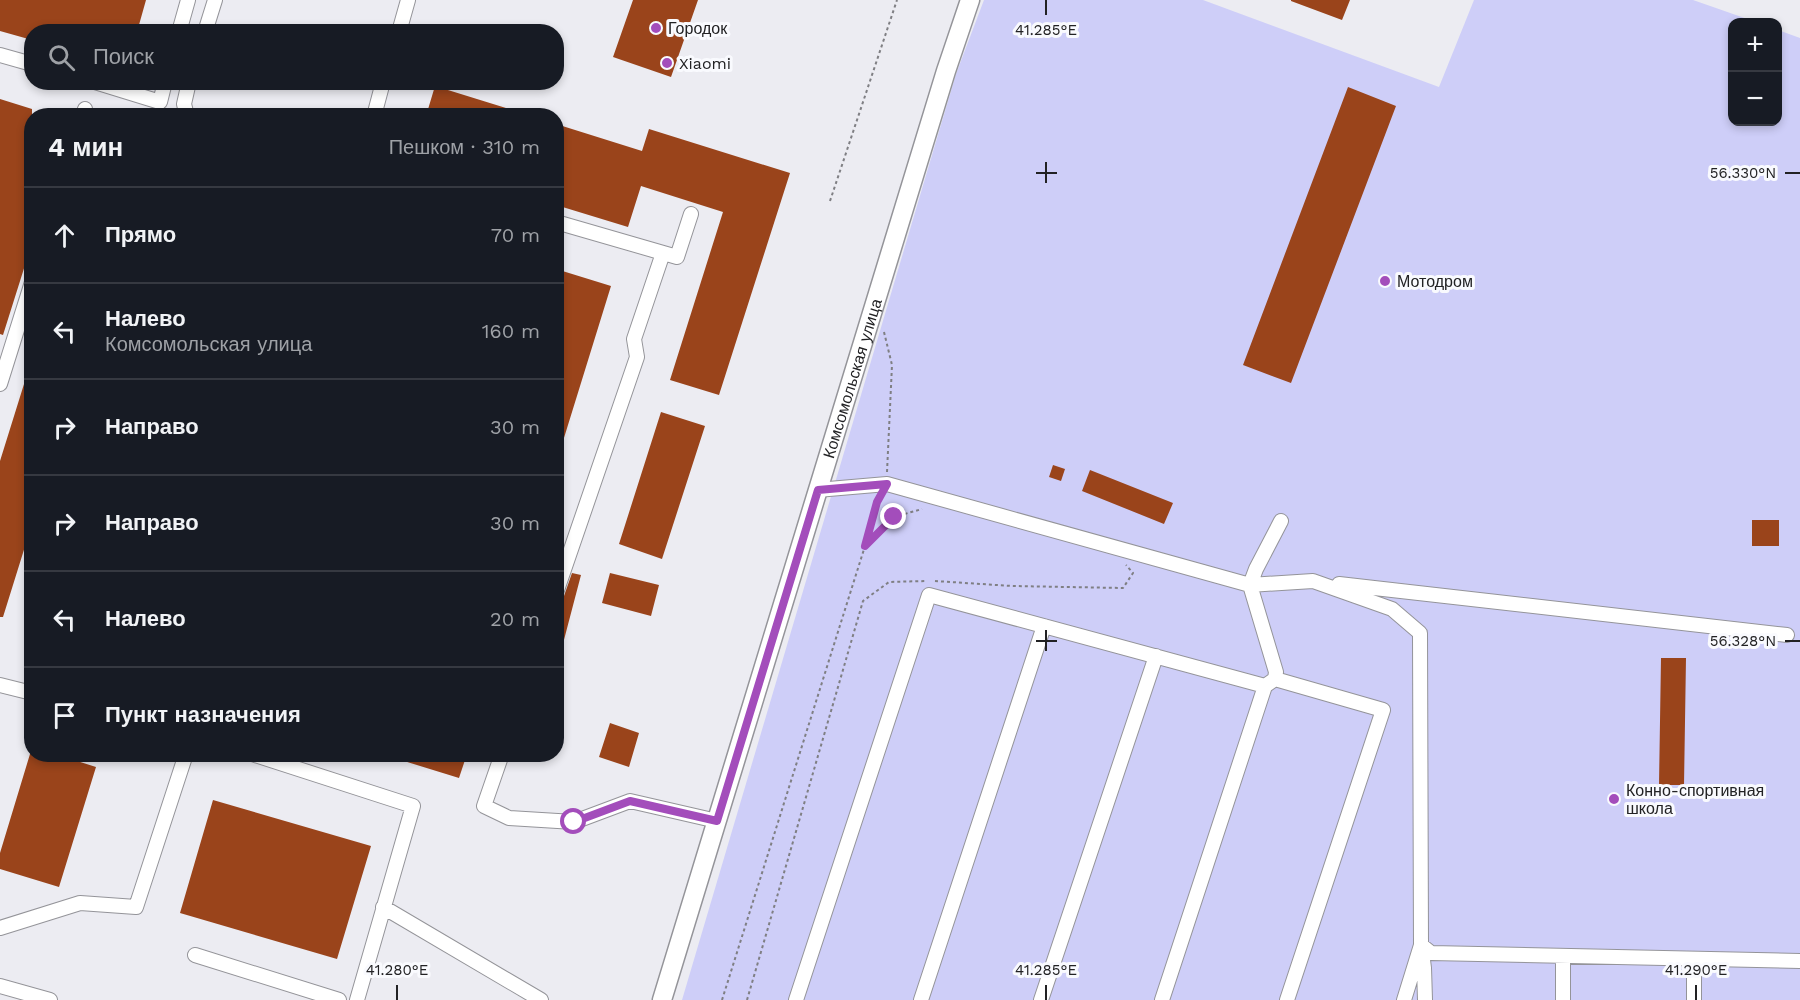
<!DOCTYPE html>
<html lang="ru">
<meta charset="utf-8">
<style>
body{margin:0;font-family:"Work Sans",sans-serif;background:#242831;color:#f1f3f6}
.controls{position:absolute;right:18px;top:18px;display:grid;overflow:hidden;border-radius:12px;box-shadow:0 3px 9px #0003}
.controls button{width:54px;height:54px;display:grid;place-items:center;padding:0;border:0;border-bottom:2px solid #363941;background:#171b24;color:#f1f3f6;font:30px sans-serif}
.stop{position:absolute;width:18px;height:18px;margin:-14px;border:4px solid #a34dbb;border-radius:50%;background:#fff}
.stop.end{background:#a34dbb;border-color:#fff;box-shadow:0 2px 6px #0008}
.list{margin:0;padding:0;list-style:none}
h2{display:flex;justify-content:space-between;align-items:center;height:78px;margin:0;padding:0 24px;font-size:26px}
h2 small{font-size:20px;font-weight:400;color:#9ea1a6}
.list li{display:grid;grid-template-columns:39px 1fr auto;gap:18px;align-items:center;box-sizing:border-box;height:96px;padding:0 24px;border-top:2px solid #363941}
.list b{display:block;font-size:22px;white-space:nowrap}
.list p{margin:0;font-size:20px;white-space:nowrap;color:#9ea1a6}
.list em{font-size:20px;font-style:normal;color:#9ea1a6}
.icon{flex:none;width:33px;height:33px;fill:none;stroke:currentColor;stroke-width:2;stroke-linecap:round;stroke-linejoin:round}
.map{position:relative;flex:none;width:1800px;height:1000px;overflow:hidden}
.search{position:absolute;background:#171b24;box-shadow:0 3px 9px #0003;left:24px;top:24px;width:540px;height:66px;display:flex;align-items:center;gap:15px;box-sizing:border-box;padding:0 21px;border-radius:24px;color:#9ea1a6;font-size:22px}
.panel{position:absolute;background:#171b24;box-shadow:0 3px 9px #0003;left:24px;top:108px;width:540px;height:654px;border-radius:24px}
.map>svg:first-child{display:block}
</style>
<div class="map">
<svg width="1800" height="1000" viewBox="0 0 1800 1000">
<rect width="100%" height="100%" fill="#ececf2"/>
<path fill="#cecef8" d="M 984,0 L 1203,0 L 1439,87 L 1474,0 L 1693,0 L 1756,22 L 1732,22 L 1732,122 L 1778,122 L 1778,30 L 1800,38 L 1800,1000 L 682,1000 L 956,74 Z"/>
<path fill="#9a441b" d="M 0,0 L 146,0 L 137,32 L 32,32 L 32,40 L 0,31 Z
M 633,0 L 698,0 L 671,77 L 613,57 Z
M 1291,0 L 1350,0 L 1342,20 L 1291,1 Z
M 435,86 L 522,113 L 521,116 L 426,116 Z
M 1348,87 L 1396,106 L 1291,383 L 1243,365 Z
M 0,99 L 32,109 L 32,243 L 3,335 L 0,334 Z
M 556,124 L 642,151 L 649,129 L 790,173 L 719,395 L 670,380 L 723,212 L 641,186 L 628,227 L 556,205 Z
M 556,269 L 611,286 L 559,454 L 556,454 Z
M 29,368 L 32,368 L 32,524 L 3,617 L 0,617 L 0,461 Z
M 661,412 L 705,426 L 662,559 L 619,544 Z
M 1053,465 L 1065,469 L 1061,481 L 1049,477 Z
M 1090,470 L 1173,503 L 1164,524 L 1082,491 Z
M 1752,520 L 1779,520 L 1779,546 L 1752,546 Z
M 572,573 L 581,575 L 560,655 L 556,655 L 556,602 L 561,600 L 564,596 Z
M 610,573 L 659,585 L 651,616 L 602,603 Z
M 1661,658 L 1686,658 L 1684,785 L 1659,785 Z
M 610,723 L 639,733 L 629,767 L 599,757 Z
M 30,754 L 55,754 L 96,767 L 59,887 L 0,869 L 0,853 Z
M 391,754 L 467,754 L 459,778 L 391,757 Z
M 213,800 L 371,846 L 337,959 L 180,913 Z"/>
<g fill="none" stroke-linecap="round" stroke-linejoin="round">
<g stroke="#949499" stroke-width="16">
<path id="minor" d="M 179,32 L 188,0
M 205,32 L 215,0
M 399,32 L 408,0
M 0,55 L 32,64
M 95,82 L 160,102 L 165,82
M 83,116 L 85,109
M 187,116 L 184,104 L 189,82
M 374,116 L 383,82
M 556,222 L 677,257 L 691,214
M 0,384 L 32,282
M 817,490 L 887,484 L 1250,585 L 1313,581 L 1392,609 L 1420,633 L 1421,945 L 1404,1000
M 1339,584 L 1787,635
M 556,593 L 637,357 L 634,339 L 663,253
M 1275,679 L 1276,672 L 1250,585 L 1256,569 L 1281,521
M 0,685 L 32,693
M 252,754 L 413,806 L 357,1000
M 502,754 L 484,806 L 509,818 L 574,822 L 630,801 L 717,821
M 383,907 L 541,1000
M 0,928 L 80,903 L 136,907 L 186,754
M 195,955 L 339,1000
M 1694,959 L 1694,1000
M 0,986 L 50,1000
M 796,1000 L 929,595 L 1265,686
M 921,1000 L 1044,626
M 1041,1000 L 1156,656
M 1162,1000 L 1265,686 L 1275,679 L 1383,710 L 1287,1000
M 1425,1000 L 1424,968 L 1421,945 L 1431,953 L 1800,961
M 1563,1000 L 1563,956"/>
</g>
<g stroke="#949499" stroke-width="21">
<g id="major">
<path id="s1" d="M 662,1000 L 946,71 L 970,0"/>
</g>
</g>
<path stroke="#7f7f83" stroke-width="2" stroke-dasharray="3 3" stroke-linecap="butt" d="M 830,201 L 897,0
M 884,332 L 892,365 L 887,472
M 866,543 L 879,500
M 935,581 L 1012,586 L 1123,588 L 1133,573 L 1126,565
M 722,1000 L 865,546 L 894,517 L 922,509
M 747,1000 L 863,601 L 889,582 L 926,581"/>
<use href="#minor" stroke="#fff" stroke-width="14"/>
<use href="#major" stroke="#fff" stroke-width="18"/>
</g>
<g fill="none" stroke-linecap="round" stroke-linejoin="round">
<path stroke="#a34dbb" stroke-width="8" d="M 574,822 L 630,801 L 717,821 L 818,490 L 887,484 L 877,502 L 865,546 L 894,517"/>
</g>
<path fill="none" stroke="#222224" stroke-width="2" d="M 1046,0 L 1046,15M 1046,162 L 1046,183M 1036,173 L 1057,173M 1785,173 L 1800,173M 1046,630 L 1046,651M 1036,641 L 1057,641M 1785,641 L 1800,641M 397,985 L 397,1000M 1046,985 L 1046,1000M 1696,985 L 1696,1000"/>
<g fill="#a34dbb" stroke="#f9fafe" stroke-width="2">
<circle cx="656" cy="28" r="6"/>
<circle cx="667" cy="63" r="6"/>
<circle cx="1385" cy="281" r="6"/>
<circle cx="1614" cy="799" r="6"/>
</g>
<g text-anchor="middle" stroke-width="6" stroke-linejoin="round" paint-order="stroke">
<g font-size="16" fill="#222224" stroke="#f9fafe" text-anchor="start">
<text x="668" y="34">Городок</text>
<text x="679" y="69">Xiaomi</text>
<text x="1397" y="287">Мотодром</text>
<text x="1626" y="796">Конно-спортивная<tspan x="1626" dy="18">школа</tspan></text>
</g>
<g font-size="16" fill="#222224" stroke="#f9fafe">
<text dy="6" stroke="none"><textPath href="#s1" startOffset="650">Комсомольская улица</textPath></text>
</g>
</g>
<g font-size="15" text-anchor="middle" fill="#222224" stroke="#f9fafe" stroke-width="6" stroke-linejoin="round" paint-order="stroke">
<text x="1046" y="35">41.285°E</text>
<text x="1743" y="178">56.330°N</text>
<text x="1743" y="646">56.328°N</text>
<text x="397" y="975">41.280°E</text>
<text x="1046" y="975">41.285°E</text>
<text x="1696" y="975">41.290°E</text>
</g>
</svg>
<div class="controls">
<button>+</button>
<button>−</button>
</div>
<div class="stop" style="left:574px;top:822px"></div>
<div class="stop end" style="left:894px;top:517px"></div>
<div class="search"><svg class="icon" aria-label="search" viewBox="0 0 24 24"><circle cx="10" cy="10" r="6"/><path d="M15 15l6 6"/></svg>Поиск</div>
<section class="panel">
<h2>4 мин<small>Пешком · 310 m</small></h2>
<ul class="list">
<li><svg class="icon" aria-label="ahead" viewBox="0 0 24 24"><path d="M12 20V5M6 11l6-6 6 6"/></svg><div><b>Прямо</b></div><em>70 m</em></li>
<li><svg class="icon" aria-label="left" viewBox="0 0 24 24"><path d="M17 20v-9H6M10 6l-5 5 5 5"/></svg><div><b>Налево</b><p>Комсомольская улица</p></div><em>160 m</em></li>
<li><svg class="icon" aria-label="right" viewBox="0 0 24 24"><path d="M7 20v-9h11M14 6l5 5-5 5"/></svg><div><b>Направо</b></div><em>30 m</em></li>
<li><svg class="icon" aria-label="right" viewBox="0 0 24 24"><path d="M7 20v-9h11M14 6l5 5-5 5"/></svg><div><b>Направо</b></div><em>30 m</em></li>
<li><svg class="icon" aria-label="left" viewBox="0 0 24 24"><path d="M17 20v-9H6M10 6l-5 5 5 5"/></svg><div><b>Налево</b></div><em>20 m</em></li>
<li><svg class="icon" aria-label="arrive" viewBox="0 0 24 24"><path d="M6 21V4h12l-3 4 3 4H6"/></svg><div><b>Пункт назначения</b></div></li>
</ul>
</section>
</div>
